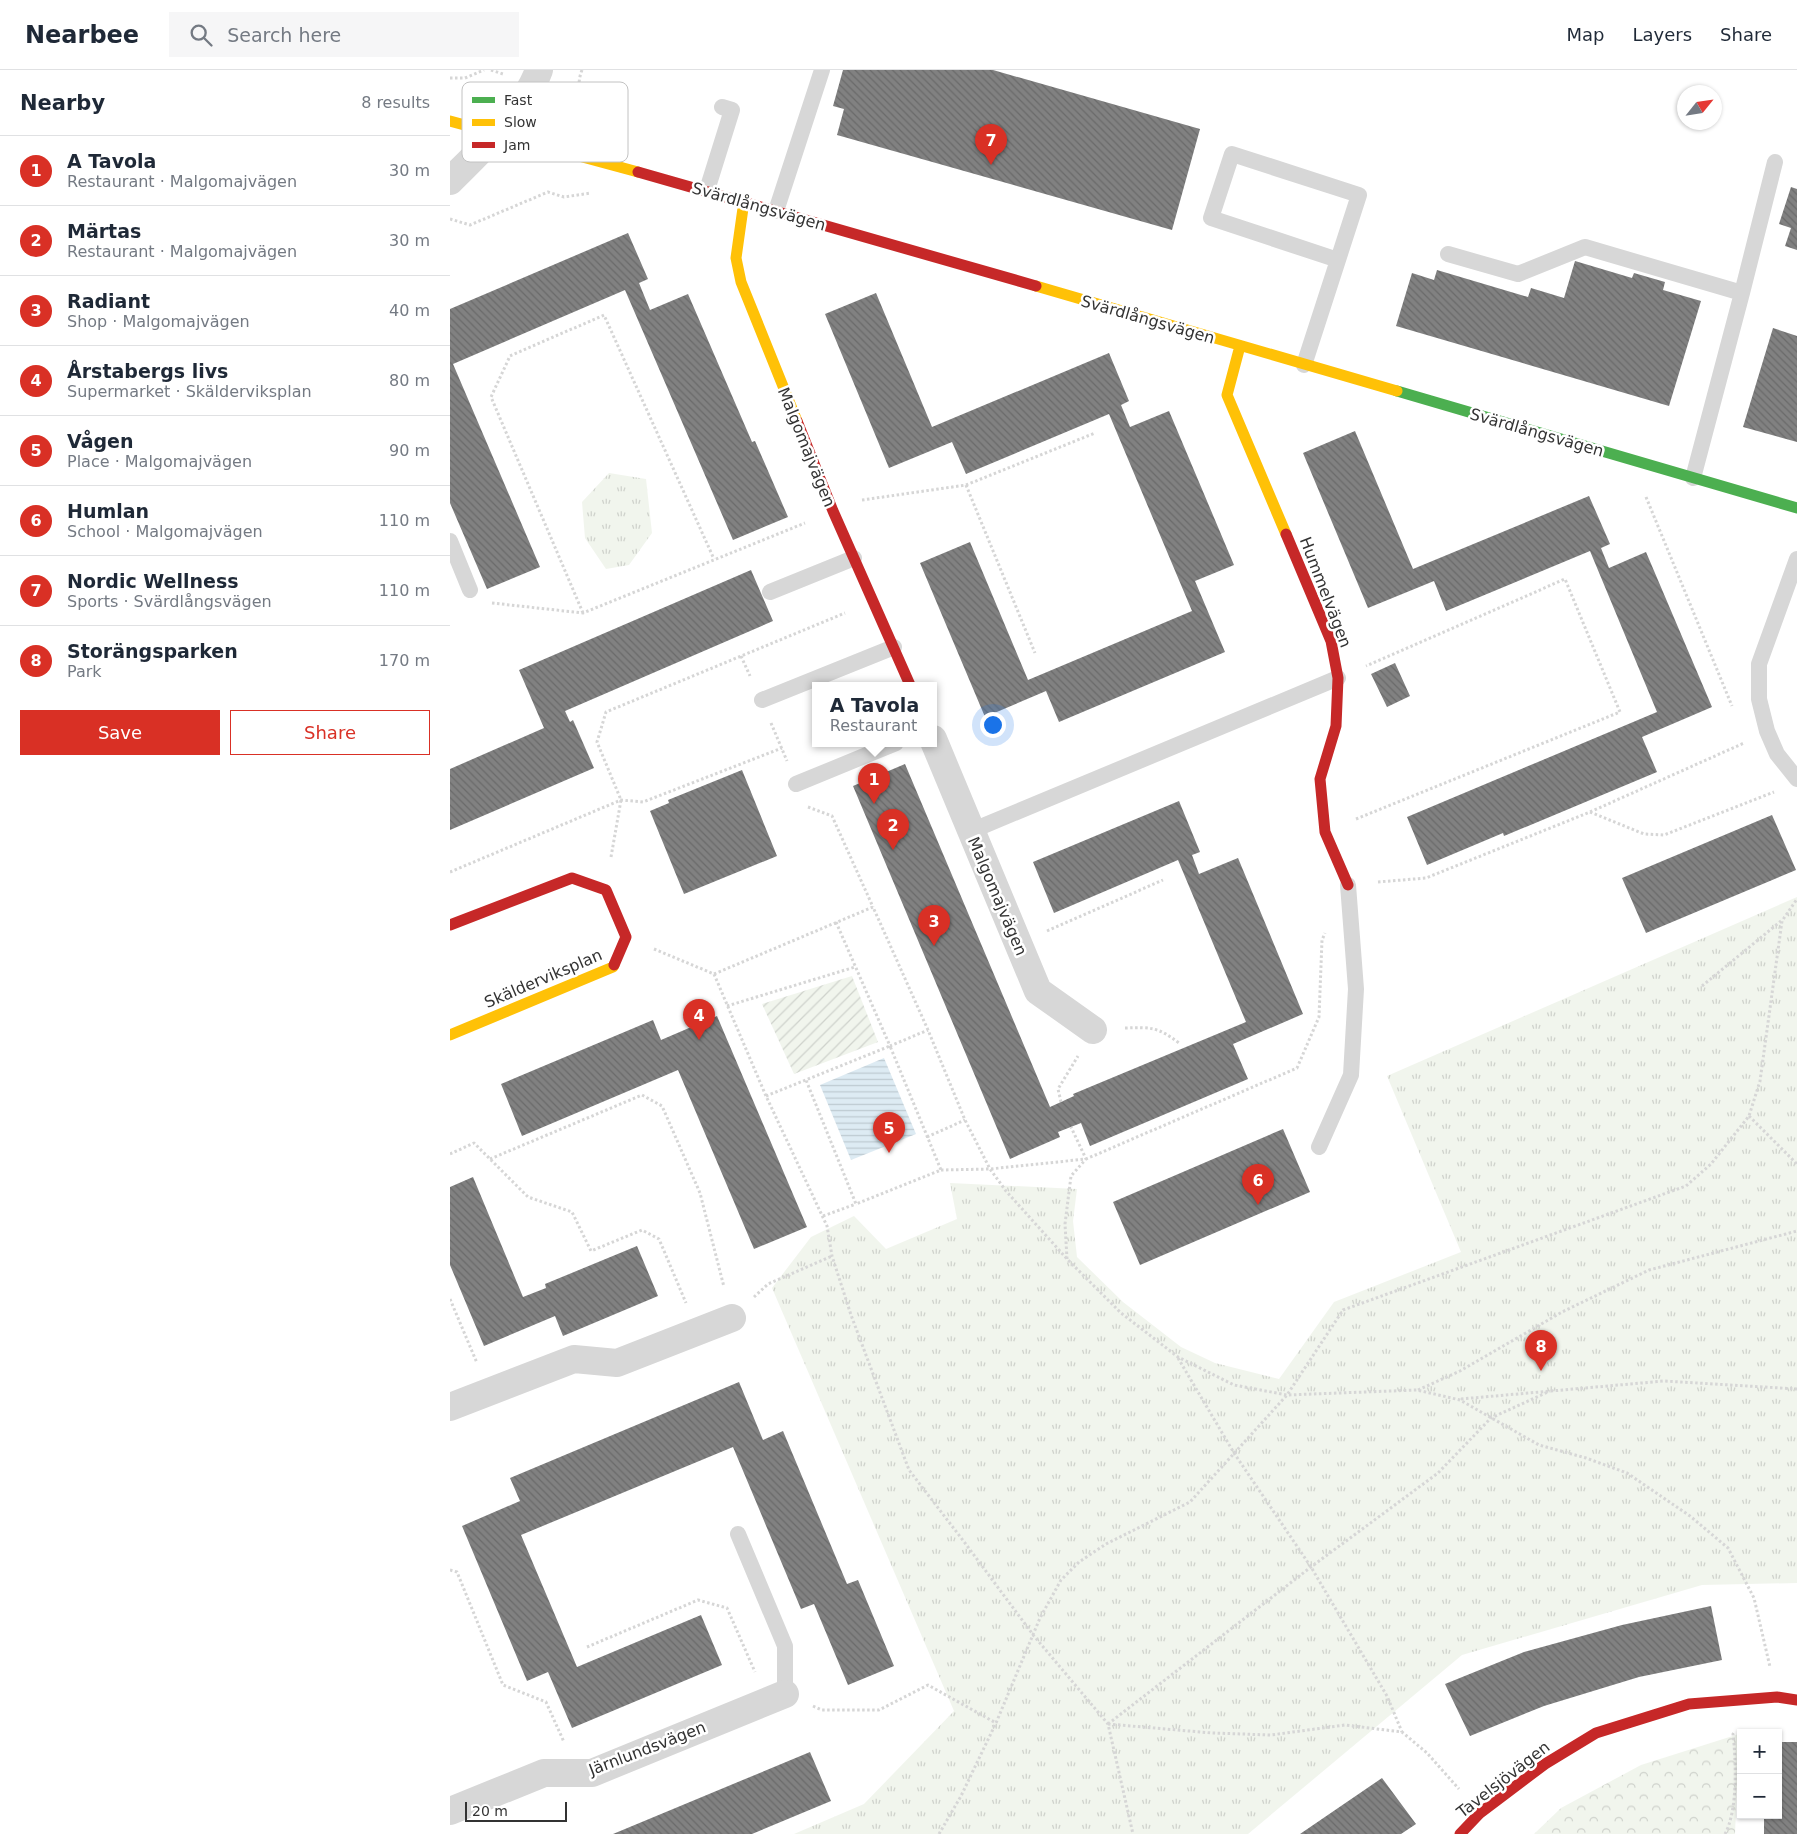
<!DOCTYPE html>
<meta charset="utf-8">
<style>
body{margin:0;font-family:"DejaVu Sans",sans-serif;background:#f6f6f7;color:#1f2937}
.controls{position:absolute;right:15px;bottom:15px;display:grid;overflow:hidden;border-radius:0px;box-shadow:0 1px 4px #0004}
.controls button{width:45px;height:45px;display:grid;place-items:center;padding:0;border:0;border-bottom:1px solid #e0e1e3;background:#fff;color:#1f2937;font:25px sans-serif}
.compass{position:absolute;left:1227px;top:15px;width:45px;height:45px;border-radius:50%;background:#fff;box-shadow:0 1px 4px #0004;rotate:60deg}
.scale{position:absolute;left:15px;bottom:12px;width:102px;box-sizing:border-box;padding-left:5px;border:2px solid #333;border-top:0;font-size:14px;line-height:18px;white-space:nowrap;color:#333;-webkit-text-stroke:4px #fff;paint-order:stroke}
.you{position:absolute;left:542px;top:654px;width:18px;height:18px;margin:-12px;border:4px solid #fff;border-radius:50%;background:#1a73e8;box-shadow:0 0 0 8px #1a73e833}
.badge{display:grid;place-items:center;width:32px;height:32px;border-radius:50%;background:#d93025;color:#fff;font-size:16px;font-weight:700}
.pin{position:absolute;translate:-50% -41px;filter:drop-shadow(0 1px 2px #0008)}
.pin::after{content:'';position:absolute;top:26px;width:18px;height:15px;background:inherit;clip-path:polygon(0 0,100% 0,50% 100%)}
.popup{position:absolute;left:362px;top:612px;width:125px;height:65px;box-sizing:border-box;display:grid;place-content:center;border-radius:0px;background:#fff;filter:drop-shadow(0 1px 4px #0005);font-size:16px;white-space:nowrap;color:#747a83}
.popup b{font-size:19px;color:#1f2937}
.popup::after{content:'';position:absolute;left:50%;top:100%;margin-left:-10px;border:10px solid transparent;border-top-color:#fff}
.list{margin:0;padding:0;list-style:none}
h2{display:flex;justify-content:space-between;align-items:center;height:65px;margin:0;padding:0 20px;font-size:21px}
h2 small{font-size:16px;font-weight:400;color:#747a83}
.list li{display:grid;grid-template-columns:32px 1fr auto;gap:15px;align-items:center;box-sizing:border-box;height:70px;padding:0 20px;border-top:1px solid #e0e1e3}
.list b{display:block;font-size:19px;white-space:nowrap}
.list p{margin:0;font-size:16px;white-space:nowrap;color:#747a83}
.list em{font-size:16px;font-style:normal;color:#747a83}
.actions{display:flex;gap:10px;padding:15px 20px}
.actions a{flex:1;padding:11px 0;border:1px solid #d93025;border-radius:0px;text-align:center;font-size:18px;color:#d93025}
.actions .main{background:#d93025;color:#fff}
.icon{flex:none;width:28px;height:28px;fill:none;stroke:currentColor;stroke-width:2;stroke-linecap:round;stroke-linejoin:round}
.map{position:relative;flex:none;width:1347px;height:1764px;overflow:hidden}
header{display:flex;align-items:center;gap:30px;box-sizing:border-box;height:70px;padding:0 25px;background:#fff;border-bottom:1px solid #e0e1e3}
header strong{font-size:24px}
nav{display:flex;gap:28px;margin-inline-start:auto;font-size:18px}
.search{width:350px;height:45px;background:#f6f6f7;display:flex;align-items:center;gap:12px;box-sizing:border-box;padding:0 18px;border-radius:0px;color:#747a83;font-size:19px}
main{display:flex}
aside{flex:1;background:#fff}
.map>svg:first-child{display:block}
</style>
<header>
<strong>Nearbee</strong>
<div class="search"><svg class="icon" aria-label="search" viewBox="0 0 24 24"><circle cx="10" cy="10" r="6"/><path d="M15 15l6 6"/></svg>Search here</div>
<nav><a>Map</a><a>Layers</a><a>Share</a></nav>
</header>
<main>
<aside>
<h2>Nearby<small>8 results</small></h2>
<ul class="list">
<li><span class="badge">1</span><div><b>A Tavola</b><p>Restaurant · Malgomajvägen</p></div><em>30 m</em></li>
<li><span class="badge">2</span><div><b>Märtas</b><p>Restaurant · Malgomajvägen</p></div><em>30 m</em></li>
<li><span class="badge">3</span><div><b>Radiant</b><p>Shop · Malgomajvägen</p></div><em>40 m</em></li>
<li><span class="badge">4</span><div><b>Årstabergs livs</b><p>Supermarket · Skälderviksplan</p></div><em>80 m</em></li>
<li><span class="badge">5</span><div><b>Vågen</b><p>Place · Malgomajvägen</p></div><em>90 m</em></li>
<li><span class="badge">6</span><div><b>Humlan</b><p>School · Malgomajvägen</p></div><em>110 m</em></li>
<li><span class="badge">7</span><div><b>Nordic Wellness</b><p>Sports · Svärdlångsvägen</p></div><em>110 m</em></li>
<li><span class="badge">8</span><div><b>Storängsparken</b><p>Park</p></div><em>170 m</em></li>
</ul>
<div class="actions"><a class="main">Save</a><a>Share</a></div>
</aside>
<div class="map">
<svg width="1347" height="1764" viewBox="0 0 1347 1764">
<defs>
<pattern id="grass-tufts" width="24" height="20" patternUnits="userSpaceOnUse" patternTransform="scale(1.25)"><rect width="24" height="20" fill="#f1f5ed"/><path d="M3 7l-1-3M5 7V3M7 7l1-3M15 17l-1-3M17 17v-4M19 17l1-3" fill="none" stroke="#cfd2cc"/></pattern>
<pattern id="forest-crowns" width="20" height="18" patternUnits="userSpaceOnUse" patternTransform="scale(1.25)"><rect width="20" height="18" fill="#f1f5ed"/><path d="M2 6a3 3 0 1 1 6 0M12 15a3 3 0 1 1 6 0" fill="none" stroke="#cfd2cc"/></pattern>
<pattern id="garden-furrows" width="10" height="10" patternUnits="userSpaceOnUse" patternTransform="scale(1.25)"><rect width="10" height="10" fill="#f1f5ed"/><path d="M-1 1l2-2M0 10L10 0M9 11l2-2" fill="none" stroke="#cfd2cc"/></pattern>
<pattern id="water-rules" width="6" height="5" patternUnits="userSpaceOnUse" patternTransform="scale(1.25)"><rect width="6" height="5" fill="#ddebf3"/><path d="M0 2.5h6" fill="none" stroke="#becad1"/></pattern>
<pattern id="building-back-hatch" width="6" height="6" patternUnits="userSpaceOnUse" patternTransform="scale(1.25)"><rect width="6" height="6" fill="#818181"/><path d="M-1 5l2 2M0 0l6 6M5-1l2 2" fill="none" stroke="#6a6a6a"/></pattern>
</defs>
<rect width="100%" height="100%" fill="#fff"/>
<path fill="url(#grass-tufts)" d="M 159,403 L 196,409 L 202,463 L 179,495 L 156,499 L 135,468 L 132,432 Z
M 1347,827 L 1347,1513 L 1252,1515 L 1012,1585 L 798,1764 L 344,1764 L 414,1734 L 504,1641 L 322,1218 L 361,1167 L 404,1146 L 436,1179 L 507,1149 L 500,1113 L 627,1119 L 623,1151 L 627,1187 L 673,1232 L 731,1277 L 765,1293 L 829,1309 L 884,1232 L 1011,1182 L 937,1006 Z"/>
<path fill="url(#forest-crowns)" d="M 1289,1664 L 1285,1764 L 1084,1764 L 1111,1738 L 1191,1695 Z"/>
<path fill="url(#garden-furrows)" d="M 402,906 L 428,972 L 344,1004 L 312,934 Z"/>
<path fill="url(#water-rules)" d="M 434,988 L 466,1064 L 401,1090 L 370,1015 Z"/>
<path fill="url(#building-back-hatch)" d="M 393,0 L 543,0 L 750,59 L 722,160 L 387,65 L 394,39 L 383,36 Z
M 1341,117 L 1347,119 L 1347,180 L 1335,176 L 1341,158 L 1329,154 Z
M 178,163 L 198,209 L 189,213 L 200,240 L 238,224 L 302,372 L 305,371 L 338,447 L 283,470 L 175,220 L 3,294 L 90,497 L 37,519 L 0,433 L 0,239 Z
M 1125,191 L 1182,208 L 1184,203 L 1215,212 L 1213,220 L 1251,231 L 1219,336 L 946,256 L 962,203 L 984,210 L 987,200 L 1078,227 L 1081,218 L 1114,228 Z
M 426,223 L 482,357 L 659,283 L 679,331 L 671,335 L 680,357 L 719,341 L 784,495 L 745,511 L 775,582 L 609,652 L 596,621 L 535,647 L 470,493 L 520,472 L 578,610 L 742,541 L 659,344 L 516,404 L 502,372 L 439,398 L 375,244 Z
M 1323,258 L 1347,266 L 1347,372 L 1293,357 Z
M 905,361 L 963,499 L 1139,426 L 1160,474 L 1151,478 L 1159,498 L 1196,482 L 1262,637 L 1192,667 L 1207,702 L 1054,766 L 1053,763 L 977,795 L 957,747 L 1207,642 L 1140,481 L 996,541 L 984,511 L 918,538 L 853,383 Z
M 301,500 L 323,551 L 115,641 L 120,652 L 123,650 L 144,698 L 0,760 L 0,699 L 94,658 L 69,600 Z
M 945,593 L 960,626 L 937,637 L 921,604 Z
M 455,694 L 600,1037 L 624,1026 L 623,1024 L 796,952 L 728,790 L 604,843 L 583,792 L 729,731 L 750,782 L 742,785 L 749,804 L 788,788 L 853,944 L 783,974 L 798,1009 L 640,1076 L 631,1053 L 608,1062 L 610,1067 L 560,1089 L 403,716 Z
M 292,700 L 327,786 L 234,824 L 200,741 L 219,733 L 218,730 Z
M 1322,745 L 1346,800 L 1196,863 L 1172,808 Z
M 267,946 L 357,1157 L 304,1179 L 228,1000 L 72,1066 L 51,1014 L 203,950 L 211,970 Z
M 833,1059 L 860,1122 L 690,1195 L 663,1132 Z
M 23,1107 L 73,1227 L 96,1218 L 95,1214 L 187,1176 L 208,1226 L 113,1266 L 105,1246 L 34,1276 L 0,1195 L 0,1117 Z
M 289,1312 L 313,1370 L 333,1361 L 397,1514 L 408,1510 L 444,1596 L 398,1615 L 364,1534 L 351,1539 L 283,1377 L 71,1465 L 127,1597 L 251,1545 L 272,1595 L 122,1658 L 98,1602 L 77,1611 L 12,1456 L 70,1431 L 60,1408 Z
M 1261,1536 L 1272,1590 L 1189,1607 L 1094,1636 L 1020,1666 L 995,1614 L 1074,1582 L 1172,1555 Z
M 1328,1672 L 1347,1672 L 1347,1764 L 1314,1764 L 1314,1745 L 1328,1745 Z
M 360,1682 L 381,1731 L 302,1764 L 163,1764 Z
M 932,1708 L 966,1754 L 951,1764 L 850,1764 Z"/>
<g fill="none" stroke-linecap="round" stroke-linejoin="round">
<path stroke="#d6d6d6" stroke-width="3" stroke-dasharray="2.5 2.5" stroke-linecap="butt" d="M 41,0 L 53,4
M 132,0 C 126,15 129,33 140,45 C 145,51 157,56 164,60
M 0,8 L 15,8 L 34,0
M 114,21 L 129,25
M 0,149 L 20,155 L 98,122 L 114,127 L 141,123
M 516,415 L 585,583
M 1196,427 L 1282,636
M 412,430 L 516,415 L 645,363
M 42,533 L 133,543 L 355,453
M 133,543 L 41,327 L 60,286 L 154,245 L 264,489
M 291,586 L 300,606
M 321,653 L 337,691
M 358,737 L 382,746 L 423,837
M 1140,742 L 1194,764 L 1214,765 L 1324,722
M 906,749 L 1170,642 L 1115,509 L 916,596
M 161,787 L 171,730 L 147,672 L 156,642 L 395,543
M 0,802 L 171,730 L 193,732 L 332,678
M 928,812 L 976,808 L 1140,742 L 1294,673
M 386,852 L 440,976 L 478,960
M 597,861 L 713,810
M 204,879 L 264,904 L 423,837 L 478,960 L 515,1050 L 540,1099 L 556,1121 L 618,1190 L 671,1243 L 728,1287 L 784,1315 L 837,1325 L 967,1320 L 1010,1330 L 1089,1375 L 1136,1388 L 1177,1403 L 1240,1446 L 1278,1478 L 1304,1528 L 1320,1597
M 264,904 L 316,1026 L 377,1156 L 382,1186 L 401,1245 L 459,1400 L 515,1473 L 584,1566 L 658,1654 L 683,1764
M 1252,916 L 1331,851
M 277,936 L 405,897
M 675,958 C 701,957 708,957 729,973
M 316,1026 L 440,976 L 491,1100 L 406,1134 L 356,1010
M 611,1032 L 608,1019 L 628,986
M 1299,1046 L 1347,1094
M 477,1067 L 515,1050
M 0,1084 L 24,1073 L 78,1127 L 122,1142 L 141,1181 L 192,1160 L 209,1169 L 236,1233
M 40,1089 L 192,1025 L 212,1036 L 250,1123 L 274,1217
M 491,1100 L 540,1099 L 636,1089 L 847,998 L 869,947 L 872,870 L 875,863
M 373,1146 L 406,1134
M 617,1189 L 615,1154 L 621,1106 L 636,1089 L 621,1057
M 304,1227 L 318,1214 L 382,1186
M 0,1229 L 27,1293
M 728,1288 L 784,1383 L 861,1497 L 937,1626 L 952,1662
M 968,1320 L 1010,1301 L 1112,1242 L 1199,1200 L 1347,1161
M 1011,1329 L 1214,1311 L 1347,1319
M 0,1500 L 7,1502 L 53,1615 L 96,1632 L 114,1672
M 137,1577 L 248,1530 L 277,1538 L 305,1602
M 363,1636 L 372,1640 L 429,1640 L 478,1615 L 546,1653
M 658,1654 L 861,1497 L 988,1403 L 1041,1348 L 1100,1321
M 658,1654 L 762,1663 L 821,1665 L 895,1655 L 952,1662 L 977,1683 L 1009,1719
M 489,1764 L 511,1726 L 546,1653 L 590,1548 L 611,1510 L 629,1492 L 656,1474 L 740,1432 L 837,1325 L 893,1240 L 1236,1116 L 1261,1094 L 1299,1046 L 1310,1011 L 1332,851 L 1347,829
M 1275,1764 C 1288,1740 1286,1690 1283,1664 L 1285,1662"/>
<path stroke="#d7d7d7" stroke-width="16" d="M 257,120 L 282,40 L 272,37
M 326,141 L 372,0
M 998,184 L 1068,204 L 1135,177 L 1292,223
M 854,295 L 888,190 L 761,148 L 782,84 L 909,125 L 888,190
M 1243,408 L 1292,223 L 1325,92
M 0,471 L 20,520
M 1347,489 L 1309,594 L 1309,629 L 1317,661 L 1327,684 L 1347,709
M 320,522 L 404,488
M 312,630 L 444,577
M 346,714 L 446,673
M 521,761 L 888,608
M 869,1077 L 901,1005 L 906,919 L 898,815
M 288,1464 L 335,1576 L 335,1624"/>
<path stroke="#d7d7d7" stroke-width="28" d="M 0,111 C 31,80 74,41 89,0
M 483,669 L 588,921 L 643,960
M 0,1337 L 124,1289 L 167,1293 L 282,1248
M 0,1741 L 94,1703 L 142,1703 L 335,1624"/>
<path stroke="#4caf50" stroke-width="11" d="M 947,321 L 1347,438"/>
<path stroke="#ffc107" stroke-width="11" d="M 0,51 L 188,102
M 294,131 L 286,188 L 291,212 L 347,351
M 586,216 L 947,321
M 790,276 L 777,325 L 836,464
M 0,965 L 163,897 L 164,895"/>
<path stroke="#c62828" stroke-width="11" d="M 188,102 L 586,216
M 347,351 L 383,441 L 460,615
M 836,464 L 881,571 L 888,608 L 886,656 L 870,709 L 875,762 L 898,815
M 0,855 L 122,808 L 156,820 L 176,867 L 164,895
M 1010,1764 L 1030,1743 L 1095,1694 L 1146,1663 L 1239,1634 L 1327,1627 L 1347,1630"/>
</g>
<g text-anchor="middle" stroke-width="5" stroke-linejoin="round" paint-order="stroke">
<g font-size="16" fill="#333" stroke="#fff">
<text transform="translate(309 136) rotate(16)" y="6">Svärdlångsvägen</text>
<text transform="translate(698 249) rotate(16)" y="6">Svärdlångsvägen</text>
<text transform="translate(1087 362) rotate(16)" y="6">Svärdlångsvägen</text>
<text transform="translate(357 377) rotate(68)" y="6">Malgomajvägen</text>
<text transform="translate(876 522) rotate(69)" y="6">Hummelvägen</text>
<text transform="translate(548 826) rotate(67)" y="6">Malgomajvägen</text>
<text transform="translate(93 908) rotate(-23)" y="6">Skälderviksplan</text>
<text transform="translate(197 1678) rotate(-21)" y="6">Järnlundsvägen</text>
<text transform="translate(1053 1709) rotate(-38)" y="6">Tavelsjövägen</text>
</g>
</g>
<rect x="12" y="12" width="166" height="80" rx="8" fill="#fff" stroke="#c2c2c2" stroke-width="1"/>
<rect x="22" y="27" width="23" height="6" fill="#4caf50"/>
<rect x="22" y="49" width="23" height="7" fill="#ffc107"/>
<rect x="22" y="72" width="23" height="6" fill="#c62828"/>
<g font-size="14" fill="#333">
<text x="54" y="35">Fast</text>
<text x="54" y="57">Slow</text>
<text x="54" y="80">Jam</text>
</g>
</svg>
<div class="controls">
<button>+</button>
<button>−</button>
</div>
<svg class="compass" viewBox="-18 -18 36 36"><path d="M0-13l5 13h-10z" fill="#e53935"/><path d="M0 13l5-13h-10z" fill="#747a83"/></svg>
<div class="scale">20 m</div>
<div class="you"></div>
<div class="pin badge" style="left:424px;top:734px">1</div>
<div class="popup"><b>A Tavola</b>Restaurant</div>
<div class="pin badge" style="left:443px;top:780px">2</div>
<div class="pin badge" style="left:484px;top:876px">3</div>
<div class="pin badge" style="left:249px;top:970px">4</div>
<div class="pin badge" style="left:439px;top:1083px">5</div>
<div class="pin badge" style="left:808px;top:1135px">6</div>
<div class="pin badge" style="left:541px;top:95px">7</div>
<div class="pin badge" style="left:1091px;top:1301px">8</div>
</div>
</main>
